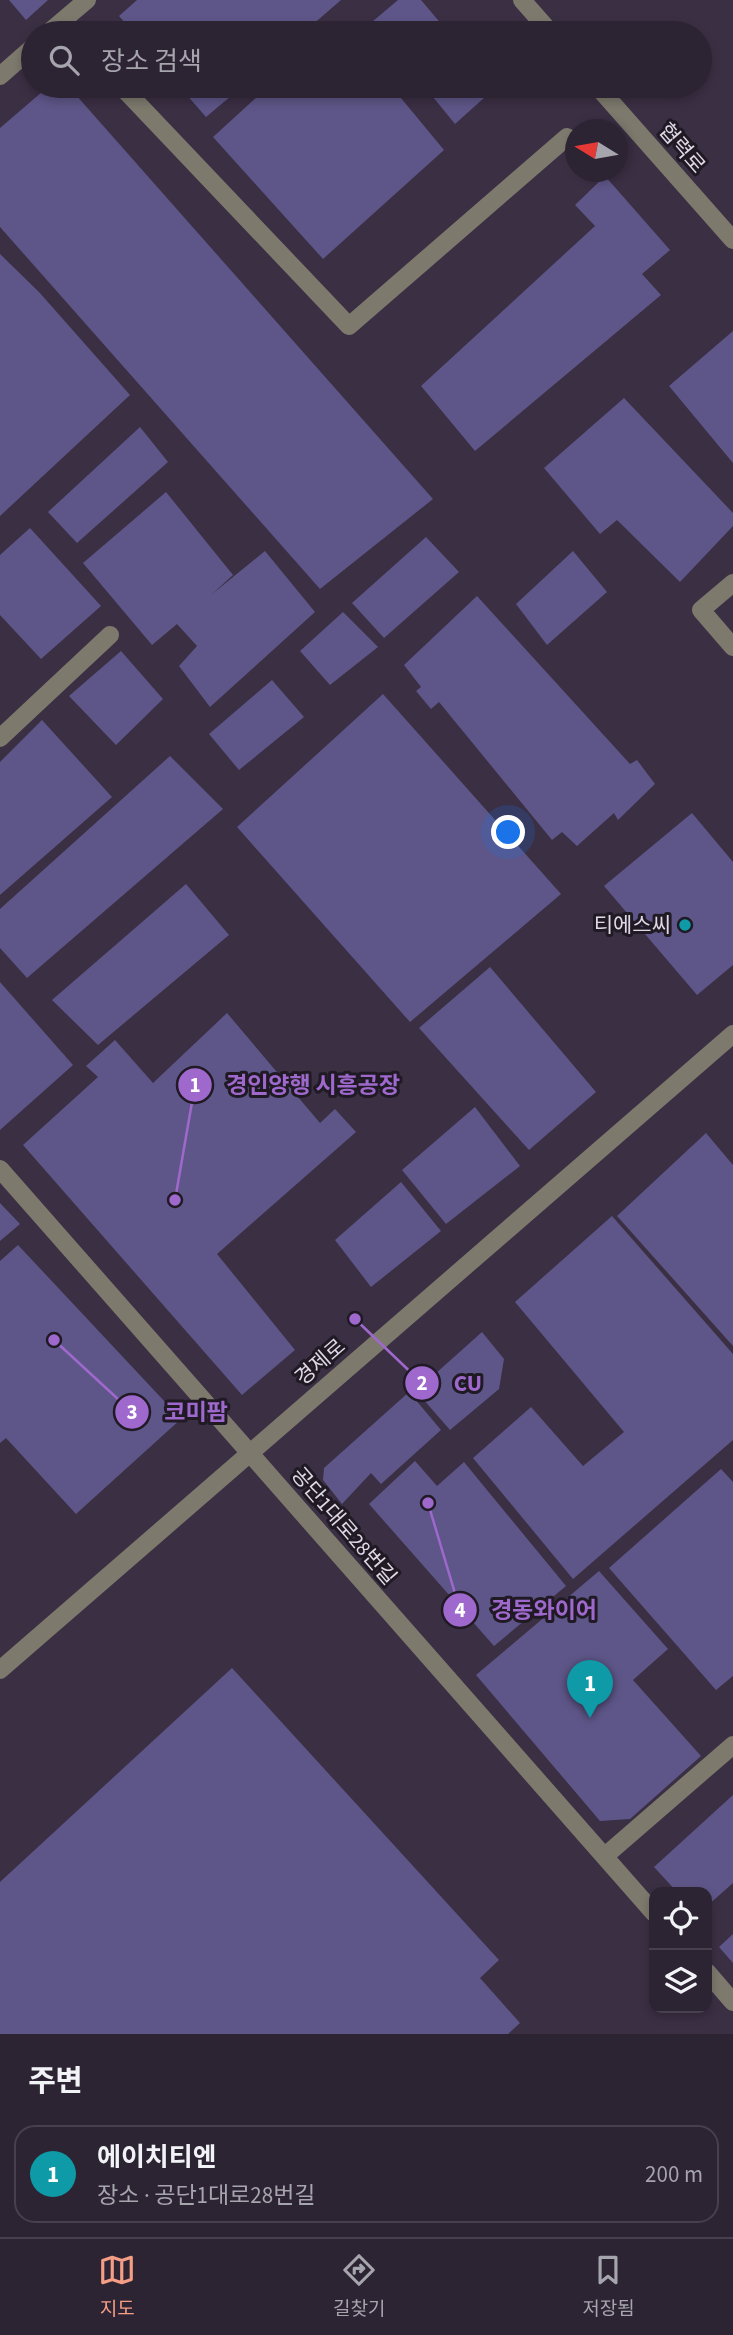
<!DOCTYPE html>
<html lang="ko">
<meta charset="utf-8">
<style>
body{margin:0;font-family:"Source Sans 3","Noto Sans KR",sans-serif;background:#342b3b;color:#f1f3f6}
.controls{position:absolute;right:21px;bottom:21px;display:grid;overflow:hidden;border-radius:14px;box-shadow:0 4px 10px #0003}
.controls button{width:63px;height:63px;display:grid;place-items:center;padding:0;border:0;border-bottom:2px solid #48404e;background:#2c2333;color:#f1f3f6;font:35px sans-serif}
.compass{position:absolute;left:565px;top:119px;width:63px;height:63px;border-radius:50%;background:#2c2333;box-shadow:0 4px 10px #0003;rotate:281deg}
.you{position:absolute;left:509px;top:833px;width:24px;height:24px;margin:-18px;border:5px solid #fff;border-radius:50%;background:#1a73e8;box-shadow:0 0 0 10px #1a73e833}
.badge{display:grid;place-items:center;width:46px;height:46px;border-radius:50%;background:#f49e86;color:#fff;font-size:23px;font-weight:700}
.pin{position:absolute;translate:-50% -58px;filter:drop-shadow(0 2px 4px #0008)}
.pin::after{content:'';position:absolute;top:37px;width:24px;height:21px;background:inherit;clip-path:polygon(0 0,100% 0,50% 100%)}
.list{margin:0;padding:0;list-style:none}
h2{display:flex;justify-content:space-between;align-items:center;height:91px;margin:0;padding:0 28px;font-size:30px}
h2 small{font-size:23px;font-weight:400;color:#a6a4ac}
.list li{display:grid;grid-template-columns:46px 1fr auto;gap:21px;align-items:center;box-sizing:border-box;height:98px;margin:0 14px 14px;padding:0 14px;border:2px solid #48404e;border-radius:21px}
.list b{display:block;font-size:26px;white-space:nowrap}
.list p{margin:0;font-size:23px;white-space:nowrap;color:#a6a4ac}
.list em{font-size:23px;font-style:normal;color:#a6a4ac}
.icon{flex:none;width:38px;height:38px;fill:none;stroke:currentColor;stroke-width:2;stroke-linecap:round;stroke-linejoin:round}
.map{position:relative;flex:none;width:733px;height:2034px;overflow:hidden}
.search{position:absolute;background:#2c2333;box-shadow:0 4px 10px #0003;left:21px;right:21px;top:21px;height:77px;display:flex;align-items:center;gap:18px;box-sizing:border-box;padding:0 24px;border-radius:38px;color:#a6a4ac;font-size:26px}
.sheet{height:203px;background:#2c2333}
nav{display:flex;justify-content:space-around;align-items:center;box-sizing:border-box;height:98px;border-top:2px solid #48404e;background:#2c2333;font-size:19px;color:#a6a4ac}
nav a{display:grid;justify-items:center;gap:4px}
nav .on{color:#f49e86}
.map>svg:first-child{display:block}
</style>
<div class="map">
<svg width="733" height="2034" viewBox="0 0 733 2034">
<rect width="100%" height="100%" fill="#3b2f44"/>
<path fill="#5e5688" d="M 9,0 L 48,0 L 26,20 Z
M 137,0 L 341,0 L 303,33 L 134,33 L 119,16 Z
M 398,0 L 421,0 L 449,33 L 381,33 L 372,22 Z
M 338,22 L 347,33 L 326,33 Z
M 49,86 L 68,86 L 433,499 L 320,589 L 0,227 L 0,128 Z
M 179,86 L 243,86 L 206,117 Z
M 269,86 L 391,86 L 444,150 L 323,259 L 213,137 Z
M 424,86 L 492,86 L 494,89 L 455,124 Z
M 605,176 L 670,250 L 642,274 L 661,295 L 475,451 L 421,386 L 595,226 L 575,205 Z
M 0,254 L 39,292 L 130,395 L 0,516 Z
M 733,331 L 733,463 L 669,386 Z
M 624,398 L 733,513 L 733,526 L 680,582 L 617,520 L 600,534 L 544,468 Z
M 140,427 L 168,462 L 77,543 L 48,512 Z
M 166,492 L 233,575 L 211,595 L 265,551 L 315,612 L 210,707 L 179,666 L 197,646 L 177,624 L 152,645 L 83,563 Z
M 30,528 L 101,606 L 41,659 L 0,615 L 0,555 Z
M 426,537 L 459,572 L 384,638 L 352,603 Z
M 573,551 L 607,592 L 547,645 L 516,604 Z
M 477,596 L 630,764 L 637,760 L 655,784 L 618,820 L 614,813 L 577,846 L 562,832 L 552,840 L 439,702 L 431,709 L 416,691 L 421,687 L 404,665 Z
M 343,612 L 378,647 L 330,685 L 300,651 Z
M 121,651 L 163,699 L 116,745 L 69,696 Z
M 272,680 L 304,717 L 239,770 L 209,734 Z
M 383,694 L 561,894 L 410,1022 L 237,827 Z
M 42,720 L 112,797 L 0,895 L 0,762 Z
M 170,756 L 223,809 L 27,978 L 0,948 L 0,909 Z
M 692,813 L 733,862 L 733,965 L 697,995 L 604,886 Z
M 186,884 L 229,935 L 98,1045 L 52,1000 Z
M 490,967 L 596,1092 L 529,1150 L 419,1028 Z
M 0,982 L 73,1065 L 0,1130 Z
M 227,1013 L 320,1123 L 335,1109 L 356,1132 L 217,1254 L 295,1350 L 242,1395 L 23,1145 L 98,1077 L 86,1066 L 115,1040 L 153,1083 Z
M 475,1107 L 520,1166 L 446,1224 L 402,1170 Z
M 706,1133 L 733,1165 L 733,1346 L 617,1216 Z
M 401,1182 L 441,1231 L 371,1287 L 335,1240 Z
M 0,1203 L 20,1224 L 0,1241 Z
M 612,1216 L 733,1354 L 733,1440 L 573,1579 L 473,1458 L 531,1407 L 583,1466 L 624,1432 L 515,1302 Z
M 18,1245 L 181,1419 L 76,1514 L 6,1438 L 0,1443 L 0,1261 Z
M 482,1332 L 504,1359 L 499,1389 L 450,1430 L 416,1391 Z
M 409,1392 L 441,1430 L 381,1484 L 371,1473 L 342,1504 L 323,1480 L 324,1468 Z
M 415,1461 L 437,1486 L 464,1462 L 566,1586 L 494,1646 L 369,1504 Z
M 721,1469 L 733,1482 L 733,1676 L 716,1690 L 609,1568 Z
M 599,1571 L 668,1649 L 633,1680 L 701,1756 L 630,1819 L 600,1821 L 476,1675 Z
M 232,1668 L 499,1960 L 480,1978 L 520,2023 L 508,2034 L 0,2034 L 0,1882 Z
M 733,1795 L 733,1883 L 707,1906 L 707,1892 L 677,1892 L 654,1867 Z
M 733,1934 L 733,1963 L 719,1947 Z"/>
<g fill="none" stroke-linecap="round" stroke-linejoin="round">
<path stroke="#7d796d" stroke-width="18" d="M 522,0 L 551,33
M 48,33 L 87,0
M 0,76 L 33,47
M 121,86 L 349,326 L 567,137
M 597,86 L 733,240
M 733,583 L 701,610 L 733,647
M 0,738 L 110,635
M 0,1169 L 654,1913
M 0,1670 L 733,1034
M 605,1856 L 733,1745
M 707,1972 L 733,2002"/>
</g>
<circle fill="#0f9aa8" stroke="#1f1a23" stroke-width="2.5" cx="685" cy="925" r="7"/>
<g text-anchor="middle" stroke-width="6" stroke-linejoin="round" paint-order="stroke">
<g font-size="21" fill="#e0d8e6" stroke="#1f1a23">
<text transform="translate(682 148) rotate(49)" y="7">협력로</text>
<text transform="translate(320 1362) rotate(-41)" y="7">경제로</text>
<text transform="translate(344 1526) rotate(49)" y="7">공단1대로28번길</text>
</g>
<g font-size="21" fill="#e0d8e6" stroke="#1f1a23" text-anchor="end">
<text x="671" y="932">티에스씨</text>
</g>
</g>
<path fill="none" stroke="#9e68cd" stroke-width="2.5" d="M175 1200L195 1085M355 1319L422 1383M54 1340L132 1412M428 1503L460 1610"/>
<g fill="#9e68cd" stroke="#1f1a23" stroke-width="2.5">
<circle cx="175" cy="1200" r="7"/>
<circle cx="355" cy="1319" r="7"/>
<circle cx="54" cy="1340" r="7"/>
<circle cx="428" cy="1503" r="7"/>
<circle cx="195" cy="1085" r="18"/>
<circle cx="422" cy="1383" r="18"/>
<circle cx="132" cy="1412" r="18"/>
<circle cx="460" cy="1610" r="18"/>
</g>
<g font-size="21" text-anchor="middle" font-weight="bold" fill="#fff">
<text x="195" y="1092">1</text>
<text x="422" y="1390">2</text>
<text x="132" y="1419">3</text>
<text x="460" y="1617">4</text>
</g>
<g font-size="23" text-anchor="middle" font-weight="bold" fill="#9e68cd" stroke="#1f1a23" stroke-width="6" stroke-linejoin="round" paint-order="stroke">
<text x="313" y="1093">경인양행 시흥공장</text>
<text x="468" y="1391">CU</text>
<text x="196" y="1420">코미팜</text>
<text x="544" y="1618">경동와이어</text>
</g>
</svg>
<div class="controls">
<button><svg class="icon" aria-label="locate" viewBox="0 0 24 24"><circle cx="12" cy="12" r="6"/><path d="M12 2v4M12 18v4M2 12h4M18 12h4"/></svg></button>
<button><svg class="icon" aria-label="layers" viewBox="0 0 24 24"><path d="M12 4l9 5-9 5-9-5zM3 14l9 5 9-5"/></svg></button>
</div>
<svg class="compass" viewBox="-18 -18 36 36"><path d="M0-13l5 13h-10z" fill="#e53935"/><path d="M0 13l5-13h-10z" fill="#a6a4ac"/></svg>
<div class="you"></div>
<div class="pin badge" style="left:590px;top:1718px;background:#0f9aa8">1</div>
<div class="search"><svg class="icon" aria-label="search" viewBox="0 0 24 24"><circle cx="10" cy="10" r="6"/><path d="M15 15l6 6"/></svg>장소 검색</div>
</div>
<section class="sheet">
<h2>주변<small></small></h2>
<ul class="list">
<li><span class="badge" style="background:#0f9aa8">1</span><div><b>에이치티엔</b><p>장소 · 공단1대로28번길</p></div><em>200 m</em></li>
</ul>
</section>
<nav>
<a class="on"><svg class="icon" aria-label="map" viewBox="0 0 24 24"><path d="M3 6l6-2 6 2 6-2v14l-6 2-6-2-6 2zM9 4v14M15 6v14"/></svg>지도</a>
<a><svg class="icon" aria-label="directions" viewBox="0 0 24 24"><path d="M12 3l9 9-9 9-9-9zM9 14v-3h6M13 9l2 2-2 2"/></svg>길찾기</a>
<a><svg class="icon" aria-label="saved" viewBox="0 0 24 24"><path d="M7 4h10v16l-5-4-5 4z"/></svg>저장됨</a>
</nav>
